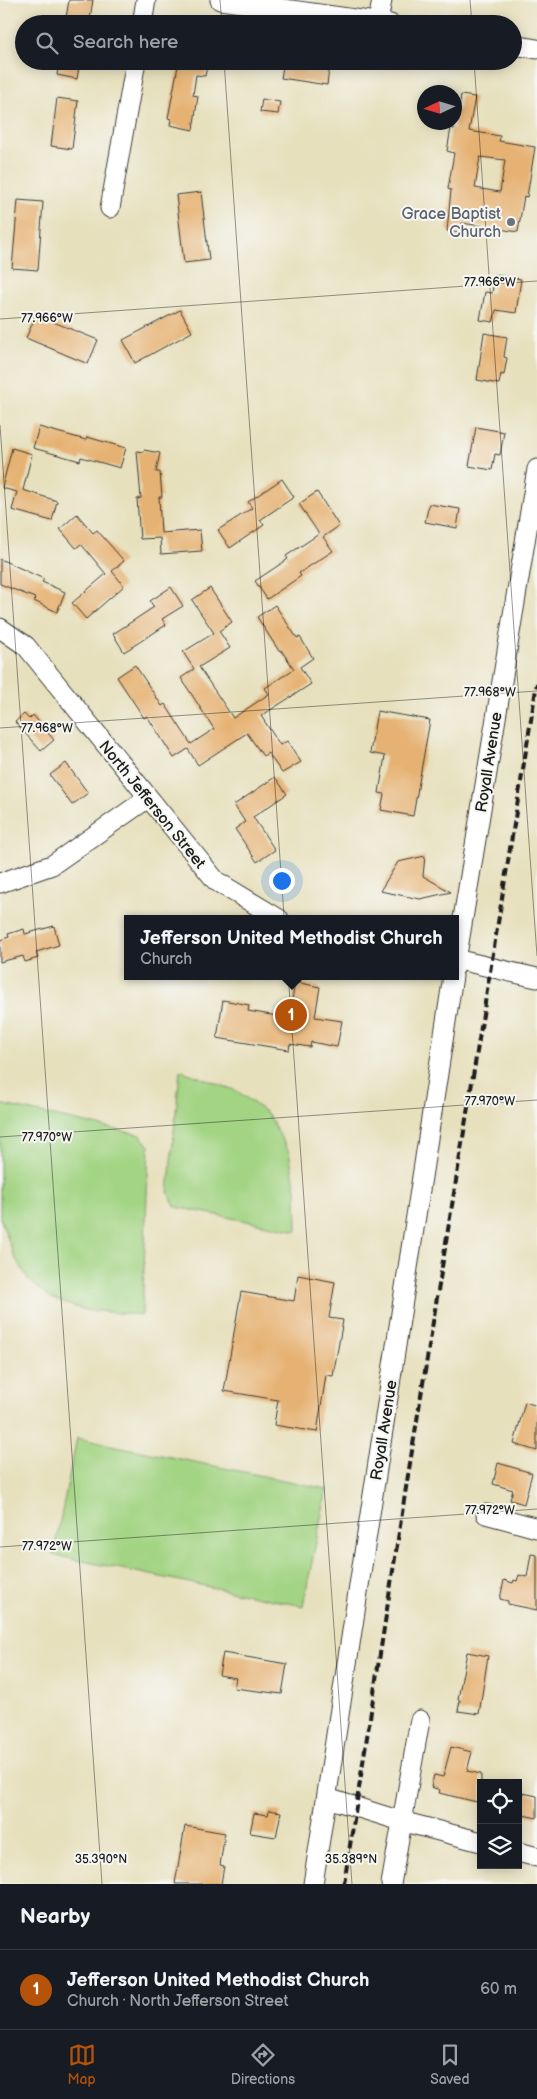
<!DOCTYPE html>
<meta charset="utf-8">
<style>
body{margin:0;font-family:"Balsamiq Sans",sans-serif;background:#20242c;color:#f1f3f6}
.controls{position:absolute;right:15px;bottom:15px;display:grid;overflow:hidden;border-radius:0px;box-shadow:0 2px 12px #0003}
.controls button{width:45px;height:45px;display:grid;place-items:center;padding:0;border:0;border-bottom:1px solid #363941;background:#171b24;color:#f1f3f6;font:25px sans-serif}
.compass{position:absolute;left:417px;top:85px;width:45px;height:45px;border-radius:50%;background:#171b24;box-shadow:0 2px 12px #0003;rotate:266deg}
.you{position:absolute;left:281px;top:880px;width:18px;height:18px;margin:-12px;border:4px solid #fff;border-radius:50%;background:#1a73e8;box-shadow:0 0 0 8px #1a73e833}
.badge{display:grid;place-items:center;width:32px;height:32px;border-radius:50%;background:#b45309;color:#fff;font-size:16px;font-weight:700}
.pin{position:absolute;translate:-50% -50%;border:2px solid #fff;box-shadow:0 1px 5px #0006}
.popup{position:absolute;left:124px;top:915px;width:335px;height:65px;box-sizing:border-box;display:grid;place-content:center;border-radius:0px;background:#171b24;filter:drop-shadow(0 1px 4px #0005);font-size:16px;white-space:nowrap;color:#9ea1a6}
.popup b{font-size:19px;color:#f1f3f6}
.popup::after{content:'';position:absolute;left:50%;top:100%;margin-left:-10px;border:10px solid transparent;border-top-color:#171b24}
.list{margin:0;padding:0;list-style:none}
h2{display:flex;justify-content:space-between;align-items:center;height:65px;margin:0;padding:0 20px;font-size:21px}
h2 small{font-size:16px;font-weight:400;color:#9ea1a6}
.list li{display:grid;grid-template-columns:32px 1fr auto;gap:15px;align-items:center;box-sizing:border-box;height:80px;padding:0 20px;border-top:1px solid #363941}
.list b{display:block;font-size:19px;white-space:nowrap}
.list p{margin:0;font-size:16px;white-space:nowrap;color:#9ea1a6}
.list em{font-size:16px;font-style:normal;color:#9ea1a6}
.icon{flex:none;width:28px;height:28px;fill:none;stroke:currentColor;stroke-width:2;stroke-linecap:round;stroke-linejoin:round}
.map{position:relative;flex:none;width:537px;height:1884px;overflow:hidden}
.search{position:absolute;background:#171b24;box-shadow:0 2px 12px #0003;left:15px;right:15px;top:15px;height:55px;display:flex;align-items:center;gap:12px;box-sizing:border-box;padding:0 18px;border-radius:28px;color:#9ea1a6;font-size:19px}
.sheet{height:145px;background:#171b24}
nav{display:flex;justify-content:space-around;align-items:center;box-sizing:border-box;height:70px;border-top:1px solid #363941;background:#171b24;font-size:14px;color:#9ea1a6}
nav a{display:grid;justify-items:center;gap:2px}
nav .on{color:#b45309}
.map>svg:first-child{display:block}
</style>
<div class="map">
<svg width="537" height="1884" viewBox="0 0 537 1884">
<rect width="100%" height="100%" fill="#f6f6f2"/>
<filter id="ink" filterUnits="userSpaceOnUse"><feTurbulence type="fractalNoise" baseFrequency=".02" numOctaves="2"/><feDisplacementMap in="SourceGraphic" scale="10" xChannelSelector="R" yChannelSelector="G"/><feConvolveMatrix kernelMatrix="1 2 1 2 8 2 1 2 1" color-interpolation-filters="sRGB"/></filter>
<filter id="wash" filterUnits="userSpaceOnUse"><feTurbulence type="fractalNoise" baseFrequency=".0096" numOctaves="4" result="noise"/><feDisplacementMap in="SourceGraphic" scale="20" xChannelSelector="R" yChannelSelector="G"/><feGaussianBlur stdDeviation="1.12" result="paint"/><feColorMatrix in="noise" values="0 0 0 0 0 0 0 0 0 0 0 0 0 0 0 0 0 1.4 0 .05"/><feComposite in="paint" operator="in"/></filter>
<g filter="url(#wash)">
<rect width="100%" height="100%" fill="#e7e0bd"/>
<path fill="#a3d483" stroke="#607850" d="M 180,1070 L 237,1091 L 268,1114 L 289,1152 L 296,1189 L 297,1231 L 176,1207 L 168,1193 Z
M 0,1104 L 140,1135 L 149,1146 L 142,1315 L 85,1310 L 50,1298 L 29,1280 L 14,1256 L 0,1217 Z
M 77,1438 L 327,1489 L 303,1606 L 53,1555 Z"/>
<g id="blocks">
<path fill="#e6b273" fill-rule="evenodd" d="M 69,0 L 93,0 L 89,24 L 65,24 Z
M 59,61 L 80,61 L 77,79 L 57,75 Z
M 179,61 L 208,61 L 205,76 L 196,75 L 193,95 L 198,96 L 193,130 L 170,125 L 171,119 L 168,118 Z
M 284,61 L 330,61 L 327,85 L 281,78 Z
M 461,95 L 475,97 L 469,131 L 500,136 L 499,141 L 535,147 L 527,197 L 524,196 L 518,232 L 462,223 L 460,233 L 447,231 L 451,190 L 448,189 L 454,153 L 447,151 L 451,128 L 454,129 L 454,108 L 459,109 ZM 480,157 L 505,160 L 500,192 L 475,188 Z
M 57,98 L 78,101 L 72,149 L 51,146 Z
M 262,99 L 280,102 L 278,114 L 260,112 Z
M 201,192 L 209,260 L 184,263 L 176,195 Z
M 18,200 L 43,202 L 38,270 L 12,268 Z
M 495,275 L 521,279 L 516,313 L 496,310 L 493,322 L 480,320 L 485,292 L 492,293 Z
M 180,310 L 192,332 L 135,363 L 123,340 Z
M 36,315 L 98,340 L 88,364 L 26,338 Z
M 484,333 L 507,337 L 504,357 L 507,358 L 504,375 L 501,374 L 499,384 L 477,380 Z
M 39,427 L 86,440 L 87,437 L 126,448 L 120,468 L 81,457 L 80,461 L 33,448 Z
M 476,427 L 504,432 L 500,455 L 495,454 L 492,470 L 469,466 Z
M 12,448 L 32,454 L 23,490 L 57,501 L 52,521 L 12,510 L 17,492 L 2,488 Z
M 144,450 L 160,453 L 156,472 L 160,472 L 162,497 L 159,497 L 161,533 L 200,530 L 202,551 L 161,554 L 160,538 L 140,539 L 137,499 L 141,498 L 137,451 L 143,452 Z
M 282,479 L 294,497 L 260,520 L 264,525 L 230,548 L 218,530 L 252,508 L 248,502 Z
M 317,492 L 339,526 L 323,537 L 333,551 L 299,573 L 301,576 L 267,599 L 255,581 L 288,559 L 286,556 L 319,534 L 299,504 Z
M 429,504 L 460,509 L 457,528 L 425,522 Z
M 77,514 L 93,533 L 97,530 L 124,561 L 112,571 L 124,586 L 86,619 L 72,603 L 106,574 L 81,544 L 76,548 L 60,529 Z
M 0,559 L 44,579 L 42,582 L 65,592 L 57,612 L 34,601 L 35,598 L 0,584 Z
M 171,587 L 183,606 L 162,619 L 166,625 L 124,652 L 113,634 L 154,607 L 150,601 Z
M 210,588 L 232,622 L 219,631 L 230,648 L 199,667 L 233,718 L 269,694 L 265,688 L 294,669 L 281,650 L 279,651 L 257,617 L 275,605 L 297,638 L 300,637 L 313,658 L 300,667 L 311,684 L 261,716 L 280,745 L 287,741 L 301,762 L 282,773 L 268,753 L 263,756 L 247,733 L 198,765 L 188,749 L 174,758 L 147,716 L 144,718 L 117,677 L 135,665 L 162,706 L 165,704 L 191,744 L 214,729 L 181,678 L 194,669 L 183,652 L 214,633 L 192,600 Z
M 377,711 L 430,720 L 413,816 L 381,810 L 384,794 L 379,793 L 385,756 L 370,753 Z
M 24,714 L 29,719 L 33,715 L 54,740 L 41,751 L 15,722 Z
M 66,763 L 88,793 L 72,805 L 50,775 Z
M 275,777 L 287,794 L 253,817 L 275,850 L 257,862 L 235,829 L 245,822 L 234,805 Z
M 425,856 L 423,876 L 451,892 L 420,899 L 380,891 L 398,862 Z
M 54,926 L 59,945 L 36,952 L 38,958 L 25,962 L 23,956 L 0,962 L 0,940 L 9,937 L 8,934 L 24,929 L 25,934 Z
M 295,982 L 320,987 L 315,1017 L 342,1021 L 337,1047 L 311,1042 L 310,1047 L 290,1044 L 289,1050 L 217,1038 L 223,1000 L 249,1005 L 248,1011 L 289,1018 Z
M 298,1275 L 335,1282 L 329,1318 L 343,1320 L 333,1376 L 326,1375 L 317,1432 L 274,1425 L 278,1400 L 224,1391 L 241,1292 L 294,1301 Z
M 525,1402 L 537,1406 L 537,1451 L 514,1444 Z
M 498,1463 L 532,1473 L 524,1504 L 510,1500 L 513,1490 L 493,1484 Z
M 531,1554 L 537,1555 L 537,1610 L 508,1604 L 508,1601 L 500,1599 L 504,1580 L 513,1583 L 514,1580 L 517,1581 L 519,1575 L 527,1577 Z
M 467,1652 L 488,1656 L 479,1714 L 458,1711 L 460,1700 L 458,1699 Z
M 223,1653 L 287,1664 L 282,1694 L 234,1688 L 236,1678 L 219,1675 Z
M 451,1747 L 472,1752 L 467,1771 L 481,1774 L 481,1803 L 439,1793 L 440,1790 L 431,1787 L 434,1775 L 443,1777 Z
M 518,1792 L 537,1796 L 537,1818 L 518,1814 Z
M 269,1810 L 281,1812 L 276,1837 L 250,1833 L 254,1813 L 268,1815 Z
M 185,1826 L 225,1833 L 220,1865 L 224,1866 L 221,1884 L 175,1884 Z"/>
</g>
</g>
<g filter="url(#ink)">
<use href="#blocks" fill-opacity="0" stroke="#3a3934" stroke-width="1"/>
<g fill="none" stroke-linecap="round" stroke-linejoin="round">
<g stroke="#3a3934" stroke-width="21">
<path id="minor" d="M 220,0 L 390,24
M 378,22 L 382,0
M 142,24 L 146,0
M 513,45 L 537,49
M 110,208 L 136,61
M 0,628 L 26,646 L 216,881 L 279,919
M 0,883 L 52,865 L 148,798
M 455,959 L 537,978
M 455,967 L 537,469
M 486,1514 L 537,1528
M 327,1798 L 401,1821 L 481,1842
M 518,1852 L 537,1857
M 313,1884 L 453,976
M 391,1884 L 420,1720"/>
</g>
<use href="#minor" stroke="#fff" stroke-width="19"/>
<path stroke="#1c1c1c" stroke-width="4" stroke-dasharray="8 4" stroke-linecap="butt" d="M 344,1884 L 405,1494 L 537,683"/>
</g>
</g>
<path fill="none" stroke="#1c1c1c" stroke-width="1" stroke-opacity="0.45" d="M 220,0 L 222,24M 470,0 L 472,24M 224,61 L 352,1884M 474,61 L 537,956M 0,319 L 537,281M 0,425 L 102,1884M 0,728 L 537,691M 0,1137 L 537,1100M 0,1547 L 537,1509"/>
<circle fill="#6b7280" stroke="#f6f6f2" stroke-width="2" cx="511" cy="222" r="5"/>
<g text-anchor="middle" stroke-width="4" stroke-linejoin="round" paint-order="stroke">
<g font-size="16" fill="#5b616d" stroke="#f6f6f2" text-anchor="end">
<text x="501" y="219">Grace Baptist<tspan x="501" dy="18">Church</tspan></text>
</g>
<g font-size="16" fill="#1c1c1c" stroke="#f6f6f2">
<text transform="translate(488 762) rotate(-81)" y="6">Royall Avenue</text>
<text transform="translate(153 804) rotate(51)" y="6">North Jefferson Street</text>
<text transform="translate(383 1430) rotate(-81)" y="6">Royall Avenue</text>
</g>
</g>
<g font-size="12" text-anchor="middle" fill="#1c1c1c" stroke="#f6f6f2" stroke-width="4" stroke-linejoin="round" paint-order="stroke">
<text x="490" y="286">77.966°W</text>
<text x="47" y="322">77.966°W</text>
<text x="490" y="696">77.968°W</text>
<text x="47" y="732">77.968°W</text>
<text x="490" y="1105">77.970°W</text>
<text x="47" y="1141">77.970°W</text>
<text x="490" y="1514">77.972°W</text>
<text x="47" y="1550">77.972°W</text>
<text x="101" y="1863">35.390°N</text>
<text x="351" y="1863">35.389°N</text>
</g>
</svg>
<div class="controls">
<button><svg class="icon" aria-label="locate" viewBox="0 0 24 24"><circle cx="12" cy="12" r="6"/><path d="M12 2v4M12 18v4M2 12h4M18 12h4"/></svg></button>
<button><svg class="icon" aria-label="layers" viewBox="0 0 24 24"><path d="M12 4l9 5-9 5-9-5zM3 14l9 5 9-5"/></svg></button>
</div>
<svg class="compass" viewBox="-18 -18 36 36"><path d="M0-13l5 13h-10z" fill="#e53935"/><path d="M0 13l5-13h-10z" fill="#9ea1a6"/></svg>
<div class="you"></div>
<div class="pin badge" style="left:291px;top:1015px">1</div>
<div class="popup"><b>Jefferson United Methodist Church</b>Church</div>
<div class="search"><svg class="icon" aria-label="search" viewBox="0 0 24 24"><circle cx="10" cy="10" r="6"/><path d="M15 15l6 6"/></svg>Search here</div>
</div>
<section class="sheet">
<h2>Nearby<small></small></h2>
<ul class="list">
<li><span class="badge">1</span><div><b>Jefferson United Methodist Church</b><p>Church · North Jefferson Street</p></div><em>60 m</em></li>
</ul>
</section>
<nav>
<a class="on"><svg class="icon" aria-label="map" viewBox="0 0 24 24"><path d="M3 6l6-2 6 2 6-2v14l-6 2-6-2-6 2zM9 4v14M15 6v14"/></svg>Map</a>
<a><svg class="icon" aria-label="directions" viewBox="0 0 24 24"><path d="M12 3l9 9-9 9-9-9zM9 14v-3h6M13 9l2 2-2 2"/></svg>Directions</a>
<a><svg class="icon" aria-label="saved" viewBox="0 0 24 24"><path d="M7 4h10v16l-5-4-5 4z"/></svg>Saved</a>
</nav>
